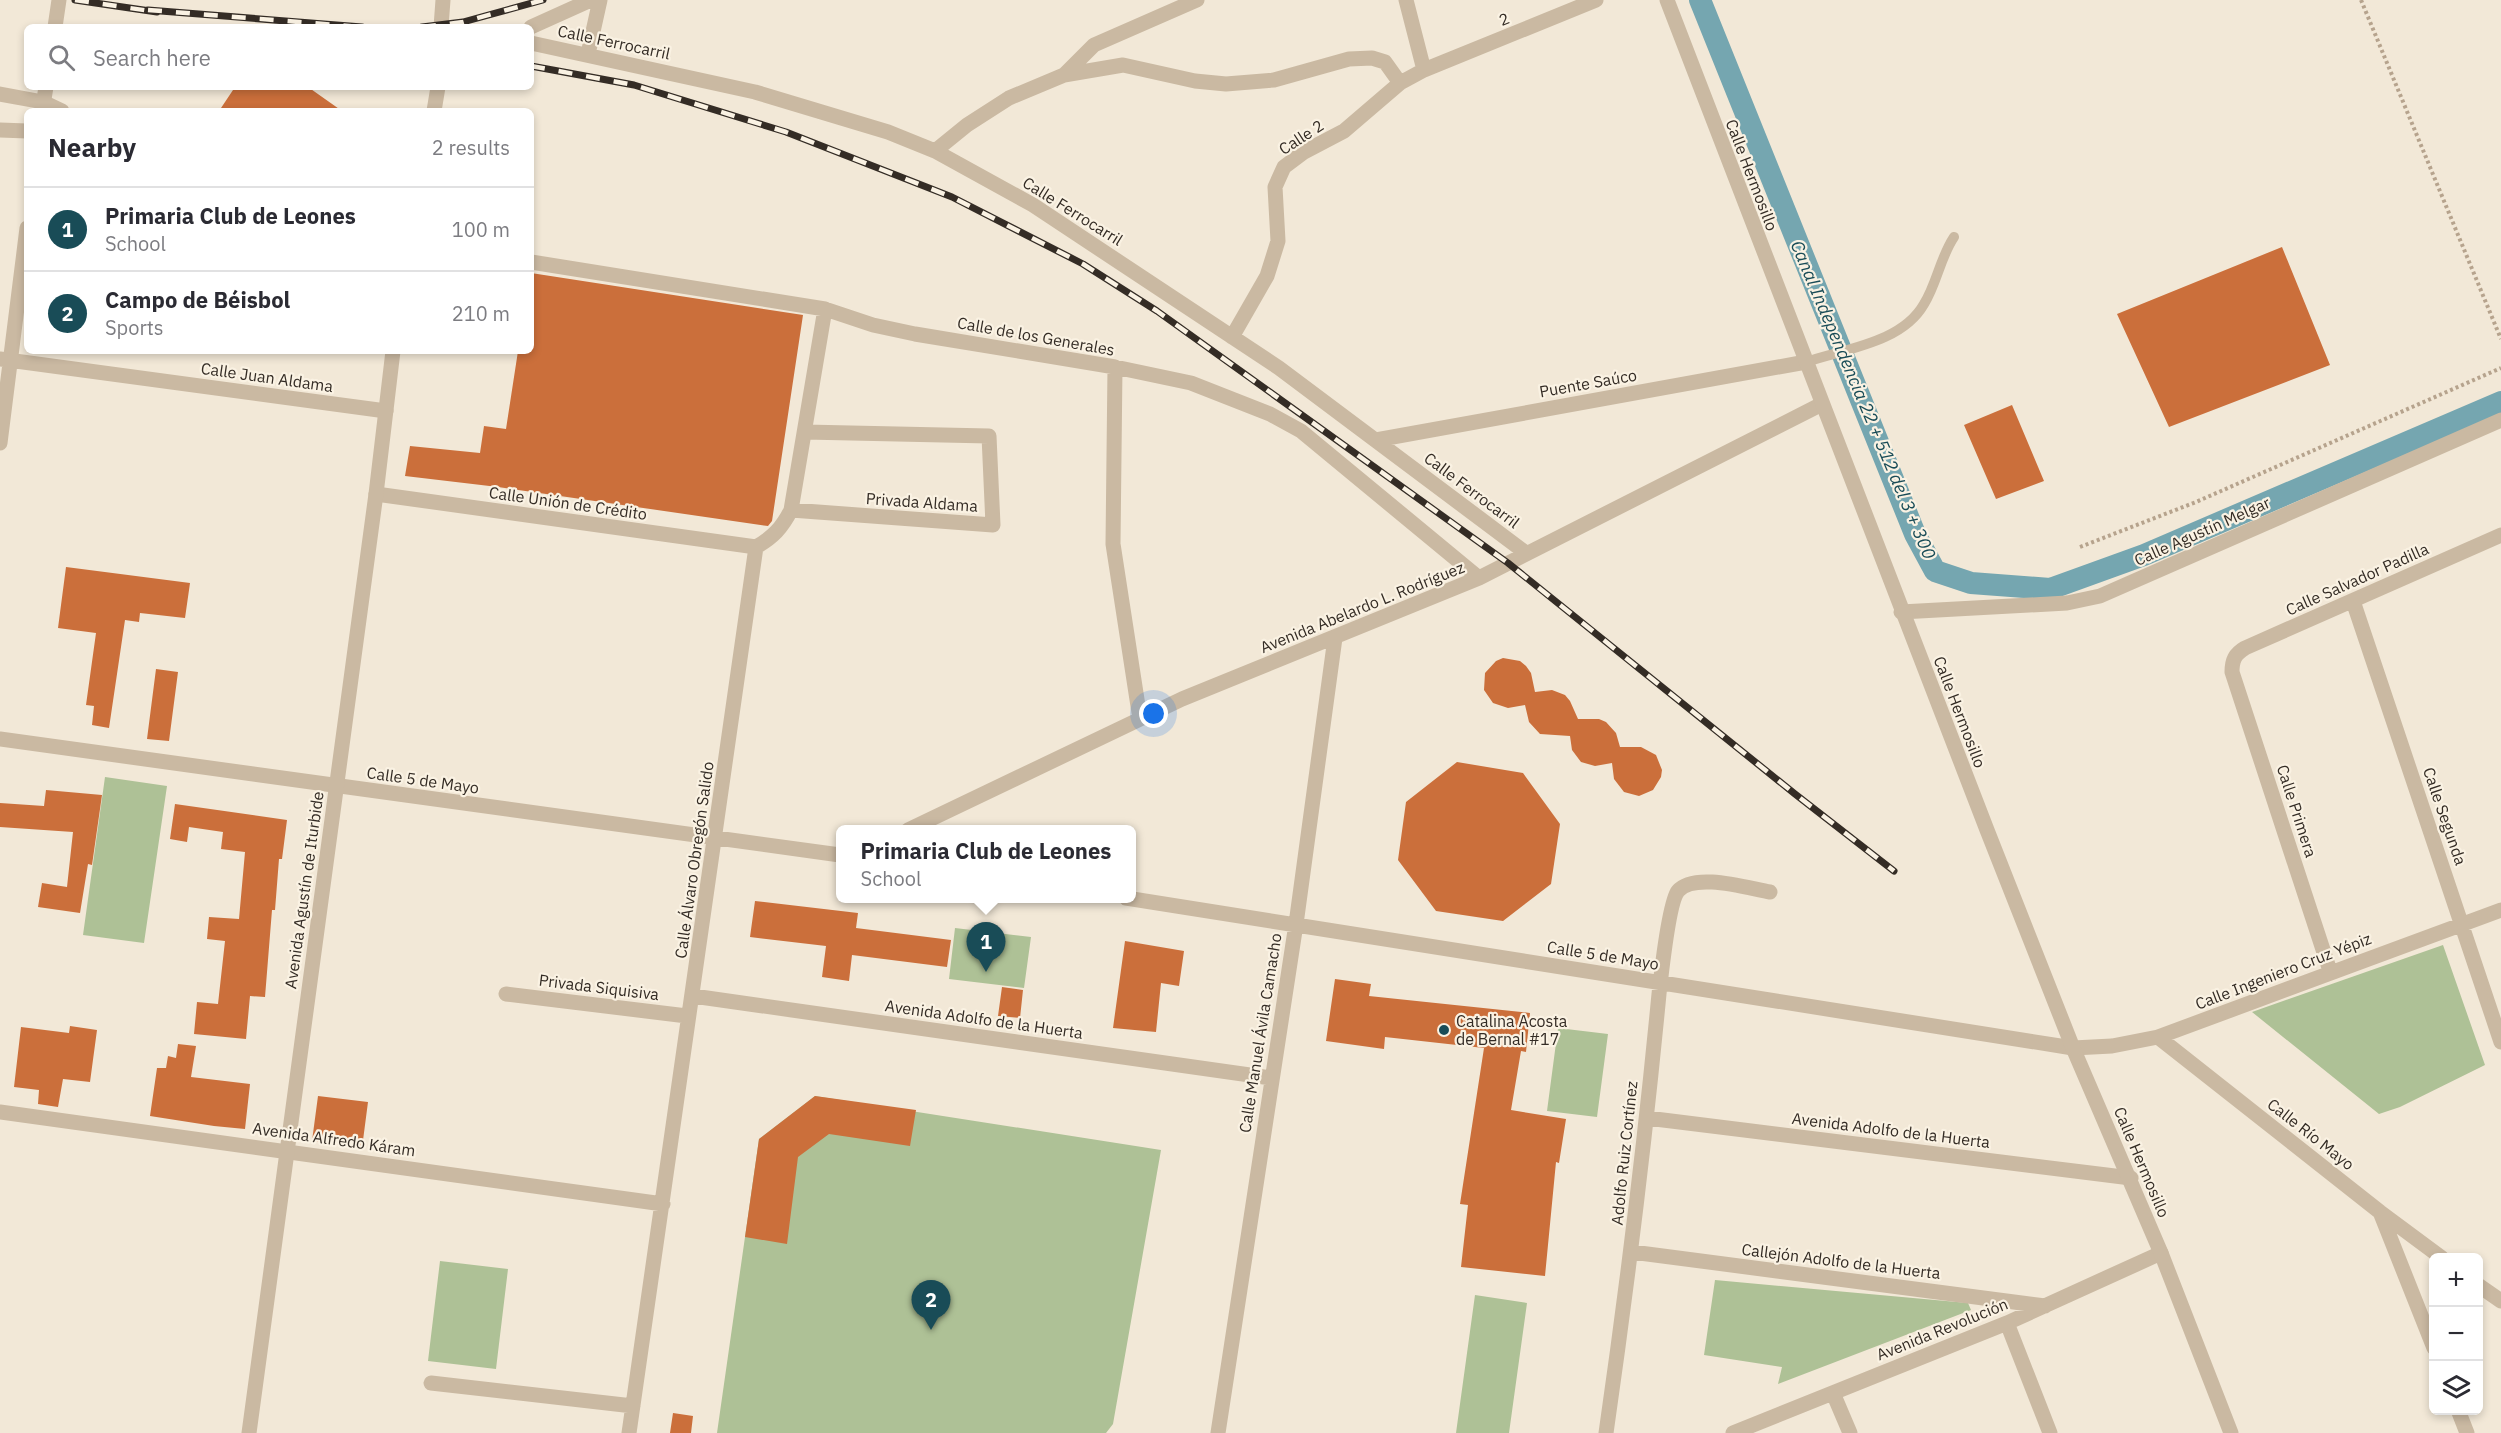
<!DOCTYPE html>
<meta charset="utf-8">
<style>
body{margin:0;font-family:"IBM Plex Sans",sans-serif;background:#f2f2f3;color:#2b2b33}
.controls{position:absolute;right:18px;bottom:18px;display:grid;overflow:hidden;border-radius:9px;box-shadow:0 3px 9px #0003}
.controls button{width:54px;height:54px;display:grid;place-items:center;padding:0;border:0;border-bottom:2px solid #e1e1e2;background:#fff;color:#2b2b33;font:30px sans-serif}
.you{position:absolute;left:1154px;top:714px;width:21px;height:21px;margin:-15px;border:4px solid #fff;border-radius:50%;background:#1a73e8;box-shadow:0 0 0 9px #1a73e833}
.badge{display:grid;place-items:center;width:39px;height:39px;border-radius:50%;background:#194c57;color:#fff;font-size:20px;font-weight:700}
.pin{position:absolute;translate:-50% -50px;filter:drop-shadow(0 2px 3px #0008)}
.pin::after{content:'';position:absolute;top:32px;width:21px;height:18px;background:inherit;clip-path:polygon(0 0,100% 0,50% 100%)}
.popup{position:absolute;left:836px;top:825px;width:300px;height:78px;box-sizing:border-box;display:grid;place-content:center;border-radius:9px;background:#fff;filter:drop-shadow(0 2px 4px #0005);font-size:20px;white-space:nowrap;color:#7c7c81}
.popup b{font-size:22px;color:#2b2b33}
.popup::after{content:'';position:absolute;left:50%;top:100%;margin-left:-12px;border:12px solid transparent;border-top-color:#fff}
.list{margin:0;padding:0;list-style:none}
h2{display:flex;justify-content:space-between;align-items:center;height:78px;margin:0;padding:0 24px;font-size:26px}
h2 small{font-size:20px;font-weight:400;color:#7c7c81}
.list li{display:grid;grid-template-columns:39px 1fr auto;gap:18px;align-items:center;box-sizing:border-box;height:84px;padding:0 24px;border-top:2px solid #e1e1e2}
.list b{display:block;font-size:22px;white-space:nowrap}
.list p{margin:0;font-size:20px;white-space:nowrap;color:#7c7c81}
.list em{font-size:20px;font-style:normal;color:#7c7c81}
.icon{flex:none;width:33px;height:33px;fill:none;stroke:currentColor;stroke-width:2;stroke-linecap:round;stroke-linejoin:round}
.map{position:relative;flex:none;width:2501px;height:1433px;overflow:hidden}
.search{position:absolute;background:#fff;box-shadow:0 3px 9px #0003;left:24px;top:24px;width:510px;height:66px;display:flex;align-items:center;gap:15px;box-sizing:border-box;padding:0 21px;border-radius:9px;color:#7c7c81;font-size:22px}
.panel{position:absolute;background:#fff;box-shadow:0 3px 9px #0003;left:24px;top:108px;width:510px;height:246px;border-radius:9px}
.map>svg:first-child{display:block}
</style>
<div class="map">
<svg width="2501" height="1433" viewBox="0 0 2501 1433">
<rect width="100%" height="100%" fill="#f2e8d7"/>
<path fill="#aec196" d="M 105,777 L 167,786 L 144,943 L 83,935 Z
M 955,928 L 1031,937 L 1024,988 L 949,979 Z
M 2443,945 L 2485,1065 L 2400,1107 L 2379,1114 L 2252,1012 Z
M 1558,1028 L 1608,1034 L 1597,1117 L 1547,1111 Z
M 815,1096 L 1161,1150 L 1113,1424 L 1106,1433 L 717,1433 L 759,1139 Z
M 440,1261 L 508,1269 L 496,1369 L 428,1361 Z
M 1715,1280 L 1968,1303 L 1971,1310 L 1778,1384 L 1782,1367 L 1704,1355 Z
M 1475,1295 L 1527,1303 L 1509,1433 L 1456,1433 Z"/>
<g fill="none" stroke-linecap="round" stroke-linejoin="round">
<path stroke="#75a6b0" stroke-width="22" d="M 1700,0 L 1915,534 L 1935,571 L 1971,583 L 2050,589 L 2144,555 L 2501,402"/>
</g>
<path fill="#cb6f3b" d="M 235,87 L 308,87 L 342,111 L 219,111 Z
M 2282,247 L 2330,365 L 2169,427 L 2117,314 Z
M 531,273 L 803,315 L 772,521 L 768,526 L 498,487 L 405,476 L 410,446 L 480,453 L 484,426 L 506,429 L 518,351 L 531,351 Z
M 2012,405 L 2044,481 L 1996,499 L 1964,425 Z
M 66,567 L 190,583 L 185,618 L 140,613 L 139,622 L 125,620 L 109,728 L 92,725 L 94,706 L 86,705 L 96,633 L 58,628 Z
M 1503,658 L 1520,661 L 1526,666 L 1531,673 L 1535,692 L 1552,690 L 1565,695 L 1570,701 L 1578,719 L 1599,719 L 1606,722 L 1616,733 L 1620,747 L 1641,747 L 1656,755 L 1662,770 L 1661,777 L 1653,790 L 1639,796 L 1624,792 L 1614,779 L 1612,763 L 1595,766 L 1581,762 L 1572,750 L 1570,736 L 1540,734 L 1529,722 L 1525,705 L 1508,708 L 1493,703 L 1484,690 L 1485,673 L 1496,661 Z
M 156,669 L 178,672 L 169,741 L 147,739 Z
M 1457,762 L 1523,773 L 1560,824 L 1551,884 L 1503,921 L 1436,911 L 1398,860 L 1406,802 Z
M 46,790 L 102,795 L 92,865 L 88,864 L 80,913 L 38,907 L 42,883 L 67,887 L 73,832 L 0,827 L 0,803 L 44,806 Z
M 175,804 L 287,820 L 282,859 L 279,859 L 275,910 L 272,910 L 265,997 L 250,996 L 246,1039 L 194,1034 L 197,1002 L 218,1004 L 225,941 L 207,939 L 209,917 L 239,919 L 245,852 L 221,849 L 223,832 L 189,827 L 187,842 L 170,839 Z
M 755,901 L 858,913 L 856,928 L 951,940 L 947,967 L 852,955 L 849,981 L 822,977 L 826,946 L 750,937 Z
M 1125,941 L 1184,951 L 1179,986 L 1161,983 L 1156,1032 L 1113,1028 Z
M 1335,979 L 1371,984 L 1369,996 L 1530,1013 L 1526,1052 L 1521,1051 L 1511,1110 L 1566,1119 L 1559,1163 L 1556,1162 L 1545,1276 L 1461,1267 L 1468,1205 L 1460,1204 L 1484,1048 L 1385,1037 L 1384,1049 L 1326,1041 Z
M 1002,987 L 1023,990 L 1020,1018 L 998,1016 Z
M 70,1026 L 97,1030 L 90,1082 L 63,1079 L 58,1107 L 38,1104 L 39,1090 L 14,1087 L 21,1027 L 69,1033 Z
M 178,1044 L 196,1046 L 191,1077 L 250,1084 L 245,1129 L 214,1126 L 150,1116 L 157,1068 L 166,1068 L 168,1056 L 176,1058 Z
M 318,1096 L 368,1102 L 362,1148 L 312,1141 Z
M 815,1096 L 916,1110 L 910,1146 L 829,1134 L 798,1157 L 787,1244 L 745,1237 L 759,1139 Z
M 673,1413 L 693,1416 L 691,1433 L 670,1433 Z"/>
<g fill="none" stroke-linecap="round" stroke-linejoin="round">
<path stroke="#b6a38d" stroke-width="4" stroke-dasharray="3 3" stroke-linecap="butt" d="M 2361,0 L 2501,339
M 2080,547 L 2196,502 L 2501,368"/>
<path stroke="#cab9a2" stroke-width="10" d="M 1806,362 C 1844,349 1902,343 1924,304 C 1937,283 1940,258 1954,237"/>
<path stroke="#cab9a2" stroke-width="15" d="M 1406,0 L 1424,70
M 55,27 L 59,0
M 441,27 L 443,0
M 531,27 L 591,0
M 531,43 L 755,92 L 888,132 L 935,151 L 1033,205 L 1279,368 L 1526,553
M 588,54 L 600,0
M 1064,75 L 1123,65 L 1195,81 L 1226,84 L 1274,80 L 1349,59 L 1372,58 L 1385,62 L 1400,83
M 42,111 L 46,87
M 434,111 L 438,87
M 935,151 L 967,125 L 1009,98 L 1064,75 L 1094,45 L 1197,0
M 531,262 L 825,309 L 873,325 L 915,334 L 1115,367 L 1191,383 L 1270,414 L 1301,431 L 1479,578
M 1232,337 L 1267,276 L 1278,241 L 1275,187 L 1284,167 L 1304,152 L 1344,131 L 1400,83 L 1424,70 L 1596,0
M 0,359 L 386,411
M 1115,367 L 1113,544 L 1140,719
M 1376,440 L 1806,362
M 0,443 L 27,228
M 376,494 L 756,547
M 791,510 L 993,525 L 989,436 L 805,432
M 756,547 C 773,537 782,528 791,510 L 825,309
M 2353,601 L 2501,1042
M 1901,612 L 2067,603 L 2100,596 L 2501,420
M 0,739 L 840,855
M 908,830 L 1182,699 L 1479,578 L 1822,404
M 1126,898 L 2073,1048 L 2112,1046 L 2158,1037 L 2501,910
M 2330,971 L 2232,672 C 2232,660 2235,654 2245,648 L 2501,535
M 506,994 L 687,1016
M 693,996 L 1271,1078
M 2158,1037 L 2380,1212 L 2442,1258
M 0,1112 L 663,1204
M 1647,1118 L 2131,1178
M 2380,1212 L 2434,1348
M 1632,1252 L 2045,1306
M 2478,1285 L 2501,1301
M 2007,1323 L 2050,1433
M 431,1383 L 633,1406
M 1833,1393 L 1850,1433
M 2458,1410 L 2467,1433
M 629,1433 L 756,547
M 1218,1433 L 1296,924 L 1335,638
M 1606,1433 C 1627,1287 1645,1141 1659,994 C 1661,976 1669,902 1678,891 C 1694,872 1747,888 1770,892
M 1733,1433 L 2007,1323 L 2161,1253"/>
<path stroke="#cab9a2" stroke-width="15" d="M 1667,0 L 1987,830 L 2073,1048 L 2161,1253 L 2231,1433
M 0,94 L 43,102 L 62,111
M 0,130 L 27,131
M 249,1433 L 376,494 L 393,351"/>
<g stroke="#342c25" stroke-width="7">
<path id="rail" d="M 75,0 L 157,12
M 148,10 L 362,27
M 422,27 L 463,22 L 543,0
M 531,66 L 634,85 L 786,132 L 952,197 L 1083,264 L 1157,311 L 1508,563 L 1795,794 L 1894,871"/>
</g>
<use href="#rail" stroke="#faf2e3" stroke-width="4.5" stroke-dasharray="14" stroke-linecap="butt"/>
</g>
<circle fill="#194c57" stroke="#faf2e3" stroke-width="2" cx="1444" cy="1030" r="6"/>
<g text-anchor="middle" stroke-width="4.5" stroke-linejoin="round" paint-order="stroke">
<g font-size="16" fill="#342c25" stroke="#faf2e3">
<text transform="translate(1504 19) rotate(-22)" y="6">2</text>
<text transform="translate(614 42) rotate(12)" y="6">Calle Ferrocarril</text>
<text transform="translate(1301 137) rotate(-33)" y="6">Calle 2</text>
<text transform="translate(1752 175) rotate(69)" y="6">Calle Hermosillo</text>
<text transform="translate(1073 211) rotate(32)" y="6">Calle Ferrocarril</text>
<text transform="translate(1036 336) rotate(10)" y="6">Calle de los Generales</text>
<text transform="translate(267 377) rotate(8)" y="6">Calle Juan Aldama</text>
<text transform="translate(1588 383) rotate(-10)" y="6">Puente Saúco</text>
<text transform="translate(1472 490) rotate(37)" y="6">Calle Ferrocarril</text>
<text transform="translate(922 502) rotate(4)" y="6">Privada Aldama</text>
<text transform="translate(568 503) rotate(8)" y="6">Calle Unión de Crédito</text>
<text transform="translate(2202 531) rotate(-24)" y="6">Calle Agustín Melgar</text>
<text transform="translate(2357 579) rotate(-24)" y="6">Calle Salvador Padilla</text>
<text transform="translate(1362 607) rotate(-22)" y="6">Avenida Abelardo L. Rodríguez</text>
<text transform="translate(1960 712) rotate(69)" y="6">Calle Hermosillo</text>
<text transform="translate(423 780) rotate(8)" y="6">Calle 5 de Mayo</text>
<text transform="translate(2297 811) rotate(72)" y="6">Calle Primera</text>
<text transform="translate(2445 816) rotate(71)" y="6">Calle Segunda</text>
<text transform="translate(694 860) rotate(-82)" y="6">Calle Álvaro Obregón Salido</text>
<text transform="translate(304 890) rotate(-82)" y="6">Avenida Agustín de Iturbide</text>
<text transform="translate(1603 955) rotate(9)" y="6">Calle 5 de Mayo</text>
<text transform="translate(2283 971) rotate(-21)" y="6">Calle Ingeniero Cruz Yépiz</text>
<text transform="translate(599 987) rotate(7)" y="6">Privada Siquisiva</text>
<text transform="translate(984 1019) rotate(8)" y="6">Avenida Adolfo de la Huerta</text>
<text transform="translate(1260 1033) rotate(-81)" y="6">Calle Manuel Ávila Camacho</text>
<text transform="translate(1891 1130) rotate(7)" y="6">Avenida Adolfo de la Huerta</text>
<text transform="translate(2311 1134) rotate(38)" y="6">Calle Río Mayo</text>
<text transform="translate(334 1139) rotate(8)" y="6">Avenida Alfredo Káram</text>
<text transform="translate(1624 1153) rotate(-84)" y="6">Adolfo Ruiz Cortínez</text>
<text transform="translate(2142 1162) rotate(67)" y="6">Calle Hermosillo</text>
<text transform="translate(1841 1261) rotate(7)" y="6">Callejón Adolfo de la Huerta</text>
<text transform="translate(1942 1329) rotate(-22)" y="6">Avenida Revolución</text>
</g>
<g font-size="16" fill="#342c25" stroke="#faf2e3" text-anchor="start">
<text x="1456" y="1027">Catalina Acosta<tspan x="1456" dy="18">de Bernal #17</tspan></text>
</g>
<g font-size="18" font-style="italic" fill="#194c57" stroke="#faf2e3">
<text transform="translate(1863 400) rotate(67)" y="6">Canal Independencia 22 + 512 del 3 + 300</text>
</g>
</g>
</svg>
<div class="controls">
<button>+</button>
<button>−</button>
<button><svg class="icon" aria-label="layers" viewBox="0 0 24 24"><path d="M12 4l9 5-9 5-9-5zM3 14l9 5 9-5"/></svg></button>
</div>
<div class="you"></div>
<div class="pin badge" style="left:986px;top:972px">1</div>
<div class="popup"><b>Primaria Club de Leones</b>School</div>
<div class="pin badge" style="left:931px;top:1330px">2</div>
<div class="search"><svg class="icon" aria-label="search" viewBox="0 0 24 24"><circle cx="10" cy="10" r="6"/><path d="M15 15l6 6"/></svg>Search here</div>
<section class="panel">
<h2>Nearby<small>2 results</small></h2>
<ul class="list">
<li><span class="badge">1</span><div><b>Primaria Club de Leones</b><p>School</p></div><em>100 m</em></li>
<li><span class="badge">2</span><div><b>Campo de Béisbol</b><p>Sports</p></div><em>210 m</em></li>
</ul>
</section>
</div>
